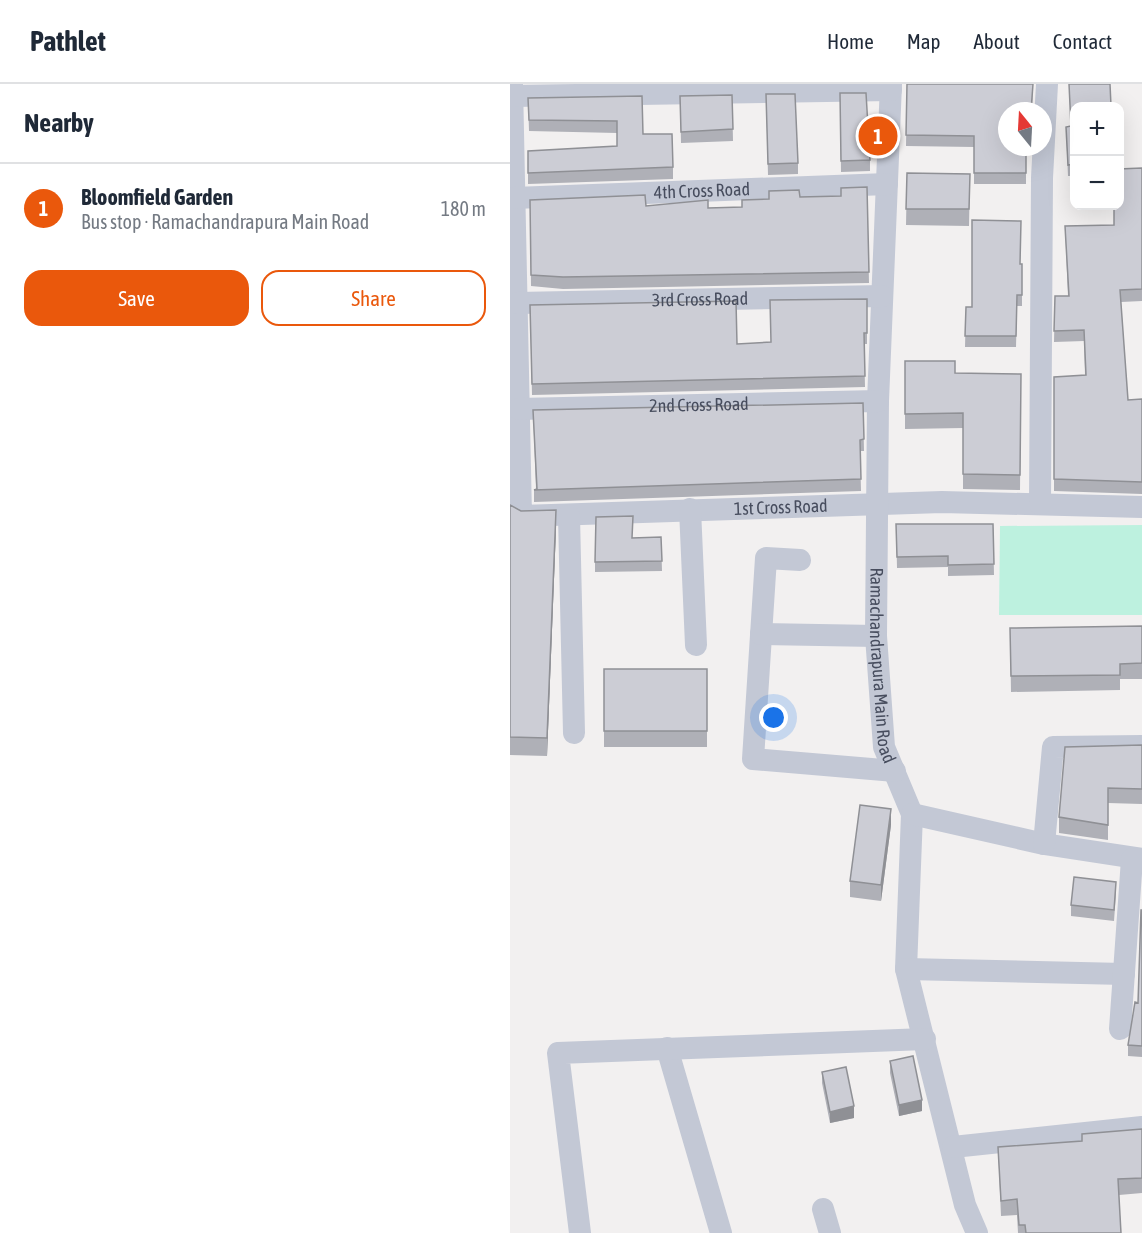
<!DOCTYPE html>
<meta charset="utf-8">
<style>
body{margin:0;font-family:"Asap Condensed",sans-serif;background:#f6f6f7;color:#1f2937}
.controls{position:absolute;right:18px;top:18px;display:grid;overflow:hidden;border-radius:12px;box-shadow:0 6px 24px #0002}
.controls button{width:54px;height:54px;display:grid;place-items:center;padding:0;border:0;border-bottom:2px solid #e0e1e3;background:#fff;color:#1f2937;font:30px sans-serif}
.compass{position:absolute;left:488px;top:18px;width:54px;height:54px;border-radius:50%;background:#fff;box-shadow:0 6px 24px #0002;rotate:342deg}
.you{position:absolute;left:264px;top:634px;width:21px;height:21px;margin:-15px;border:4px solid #fff;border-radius:50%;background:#1a73e8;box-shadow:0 0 0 9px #1a73e833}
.badge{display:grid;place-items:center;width:39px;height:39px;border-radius:50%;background:#ea580c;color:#fff;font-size:20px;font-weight:700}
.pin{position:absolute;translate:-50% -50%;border:3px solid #fff;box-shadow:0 2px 6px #0006}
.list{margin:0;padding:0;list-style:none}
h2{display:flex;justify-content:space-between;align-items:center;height:78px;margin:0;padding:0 24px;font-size:26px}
h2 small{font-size:20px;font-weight:400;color:#747a83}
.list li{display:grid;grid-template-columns:39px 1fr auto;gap:18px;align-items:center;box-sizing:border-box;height:90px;padding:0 24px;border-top:2px solid #e0e1e3}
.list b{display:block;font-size:22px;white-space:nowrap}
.list p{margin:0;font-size:20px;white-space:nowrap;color:#747a83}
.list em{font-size:20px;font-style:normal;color:#747a83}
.actions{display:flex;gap:12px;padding:18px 24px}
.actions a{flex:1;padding:14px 0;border:2px solid #ea580c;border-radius:18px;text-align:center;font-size:21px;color:#ea580c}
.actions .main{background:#ea580c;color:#fff}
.map{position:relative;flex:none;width:632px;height:1149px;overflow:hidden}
header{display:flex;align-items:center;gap:36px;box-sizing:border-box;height:84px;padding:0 30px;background:#fff;border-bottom:2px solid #e0e1e3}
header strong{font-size:28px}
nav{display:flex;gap:33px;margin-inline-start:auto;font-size:21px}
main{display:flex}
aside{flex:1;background:#fff}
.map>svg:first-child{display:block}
</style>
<header>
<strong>Pathlet</strong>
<nav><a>Home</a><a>Map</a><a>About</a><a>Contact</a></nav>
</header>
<main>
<aside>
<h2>Nearby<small></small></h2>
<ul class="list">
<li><span class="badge">1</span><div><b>Bloomfield Garden</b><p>Bus stop · Ramachandrapura Main Road</p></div><em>180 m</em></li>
</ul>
<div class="actions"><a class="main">Save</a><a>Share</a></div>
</aside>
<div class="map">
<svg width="632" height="1149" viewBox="0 0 632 1149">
<rect width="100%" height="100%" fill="#f2f0f0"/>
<path fill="#bdf1df" d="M 632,441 L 632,531 L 489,531 L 490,442 Z"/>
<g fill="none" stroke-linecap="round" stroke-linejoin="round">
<g stroke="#c3c8d5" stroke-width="22">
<path id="s1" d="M 2,0 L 11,432 L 432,418 L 632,423"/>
<path id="s2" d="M 381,0 L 368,317 L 366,552 L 374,663 L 402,730 L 396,885 L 455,1121 L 467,1149"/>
<path d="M 3,12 L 381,6"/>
<path id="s3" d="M 4,114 L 377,100"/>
<path id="s4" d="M 7,219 L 372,212"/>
<path id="s5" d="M 9,325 L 368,317"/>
<path d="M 530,420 L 532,94 L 537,0"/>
<path d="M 180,425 L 186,561"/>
<path d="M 59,432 L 64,649"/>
<path d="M 290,476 L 256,474 L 243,675 L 385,687"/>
<path d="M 251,550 L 366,552"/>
<path d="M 402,730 L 534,760 L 632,775"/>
<path d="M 534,760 L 543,663 L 632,662"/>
<path d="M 396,885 L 614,890"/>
<path d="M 610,945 L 622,775"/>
<path d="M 157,964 L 211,1149"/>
<path d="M 443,1063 L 632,1043"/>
<path d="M 313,1125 L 320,1149"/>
<path d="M 70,1149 L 48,969 L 415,955"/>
</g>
</g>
<path fill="#afb0b7" d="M 397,0 L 523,0 L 522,27 L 497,27 L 516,63 L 516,100 L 464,100 L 464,63 L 396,62 Z
M 559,0 L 600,0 L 564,22 L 564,92 L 558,92 L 556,43 L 561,42 Z
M 330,9 L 360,76 L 360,87 L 331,88 Z
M 256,10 L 288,79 L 288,90 L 258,91 Z
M 222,11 L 223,57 L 171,59 L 170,12 Z
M 132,12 L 133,50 L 163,83 L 163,95 L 18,100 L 18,67 L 107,62 L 107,49 L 19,47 L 18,14 Z
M 632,84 L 632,217 L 611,218 L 618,316 L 632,315 L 632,410 L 544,407 L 544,293 L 575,291 L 574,257 L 544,258 L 545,212 L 558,212 L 555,142 L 604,141 Z
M 397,89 L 460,90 L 459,142 L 396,141 Z
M 357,103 L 359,199 L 53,205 L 21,202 L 20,116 L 136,122 L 198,124 L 232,123 L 290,113 L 331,112 Z
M 510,180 L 512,180 L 512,222 L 507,222 L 506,263 L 455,263 L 456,223 L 462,223 Z
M 357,215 L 357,260 L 354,260 L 355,303 L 22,311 L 20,221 L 227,260 L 261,258 Z
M 395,277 L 445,289 L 511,290 L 510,406 L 453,405 L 453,344 L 395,345 Z
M 353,319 L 354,367 L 350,367 L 351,407 L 24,418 L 24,406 L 26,405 L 23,326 Z
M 0,421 L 46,444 L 37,672 L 0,671 Z
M 386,440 L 483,440 L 484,491 L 438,492 L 438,483 L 387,484 Z
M 151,453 L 152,487 L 85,488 L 85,478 L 123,454 Z
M 632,528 L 632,595 L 610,595 L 610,606 L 501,608 L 500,544 L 632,542 Z
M 94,585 L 197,585 L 197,663 L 94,663 Z
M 632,661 L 632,720 L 598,719 L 598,756 L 549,749 L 549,733 Z
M 381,741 L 371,817 L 340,813 L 340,797 Z
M 606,809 L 604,837 L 561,832 L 561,821 Z
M 632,826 L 632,973 L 618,972 L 618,961 L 628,919 Z
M 380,977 L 412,1027 L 389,1032 L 380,989 Z
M 312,988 L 344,1034 L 320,1039 L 312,999 Z
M 632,1045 L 632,1109 L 609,1111 L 611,1149 L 508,1149 L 507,1131 L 491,1132 L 488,1063 L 572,1057 Z"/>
<path fill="#8f9095" d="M 46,426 L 46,444 L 37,672 L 37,654 Z
M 381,725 L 381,741 L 371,817 L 371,801 Z
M 412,1016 L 412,1027 L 389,1032 L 389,1021 Z
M 344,1022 L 344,1034 L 320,1039 L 320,1028 Z"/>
<path fill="#cccdd5" stroke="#8f9095" stroke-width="1.5" d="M 397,0 L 523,0 L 521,27 L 497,27 L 497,63 L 516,63 L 516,89 L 464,89 L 464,52 L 396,51 Z
M 559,0 L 600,0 L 601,22 L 564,22 L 564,80 L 558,81 L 556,43 L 561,42 Z
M 330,9 L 356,9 L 360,76 L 331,77 Z
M 256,10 L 285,10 L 288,79 L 258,80 Z
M 222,11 L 223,45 L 171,48 L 170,12 Z
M 132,12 L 133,50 L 162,50 L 163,83 L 18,89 L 18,67 L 107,62 L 107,37 L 19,36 L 18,14 Z
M 632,84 L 632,205 L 610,206 L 618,316 L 632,315 L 632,398 L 544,395 L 544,293 L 576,291 L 574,246 L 544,247 L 545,212 L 559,212 L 555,142 L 604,141 L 604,122 L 609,122 L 609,85 Z
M 397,89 L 460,90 L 459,125 L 396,125 Z
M 357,103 L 359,188 L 53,193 L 21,191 L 20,116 L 135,111 L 136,122 L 198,116 L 198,124 L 232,123 L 232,116 L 259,115 L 259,107 L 289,106 L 290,113 L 331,112 L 331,104 Z
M 462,136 L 511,137 L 510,180 L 512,180 L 512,211 L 507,211 L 506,252 L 455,252 L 456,223 L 462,223 Z
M 357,215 L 357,249 L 354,249 L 355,292 L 22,300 L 20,221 L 226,217 L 227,260 L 261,258 L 260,216 Z
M 395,277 L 445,277 L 445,289 L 511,290 L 510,391 L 453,390 L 453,329 L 395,330 Z
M 353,319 L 354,355 L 350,356 L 351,395 L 24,406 L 27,405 L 23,326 Z
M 0,421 L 11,427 L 46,426 L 37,654 L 0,653 Z
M 123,432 L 122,454 L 151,453 L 152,477 L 85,478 L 86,433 Z
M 386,440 L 483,440 L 484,480 L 438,481 L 438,472 L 387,473 Z
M 632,542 L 632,579 L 610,580 L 610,591 L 501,592 L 500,544 Z
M 94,585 L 197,585 L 197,647 L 94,647 Z
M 632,661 L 632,705 L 598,704 L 598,741 L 549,733 L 555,663 Z
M 350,721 L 381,725 L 371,801 L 340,797 Z
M 564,793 L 606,798 L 604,826 L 561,821 Z
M 631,826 L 632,826 L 632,962 L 618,961 L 625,918 L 628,919 Z
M 403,972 L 412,1016 L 389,1021 L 380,977 Z
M 336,983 L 344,1022 L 320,1028 L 312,988 Z
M 632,1045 L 632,1094 L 608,1095 L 611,1149 L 516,1149 L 515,1141 L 509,1141 L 507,1115 L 491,1117 L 488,1063 L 572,1057 L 572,1050 Z"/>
<g text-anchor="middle" stroke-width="5" stroke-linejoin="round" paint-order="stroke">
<g font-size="18" fill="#474d5e" stroke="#fff">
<text dy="6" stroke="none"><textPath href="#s3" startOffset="188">4th Cross Road</textPath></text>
<text dy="6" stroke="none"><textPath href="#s4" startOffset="183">3rd Cross Road</textPath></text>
<text dy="6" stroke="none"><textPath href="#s5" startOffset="180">2nd Cross Road</textPath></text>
<text dy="6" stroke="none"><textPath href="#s1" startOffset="692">1st Cross Road</textPath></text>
<text dy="6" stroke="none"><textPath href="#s2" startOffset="582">Ramachandrapura Main Road</textPath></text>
</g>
</g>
</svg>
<div class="controls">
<button>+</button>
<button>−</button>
</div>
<svg class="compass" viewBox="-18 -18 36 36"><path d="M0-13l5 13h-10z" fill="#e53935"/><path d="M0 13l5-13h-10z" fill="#747a83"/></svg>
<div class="you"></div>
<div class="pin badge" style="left:368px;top:52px">1</div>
</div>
</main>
